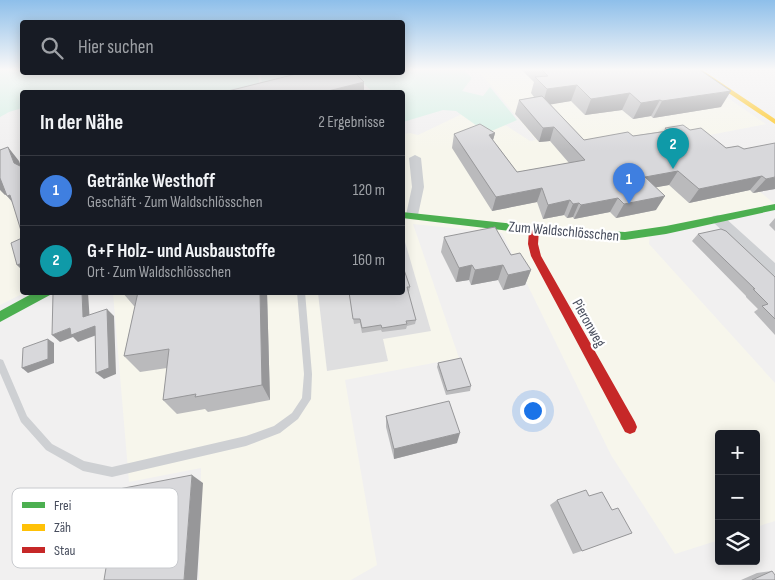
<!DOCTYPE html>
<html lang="de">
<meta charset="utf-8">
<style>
body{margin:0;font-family:"Sofia Sans Condensed",sans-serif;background:#242831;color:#f1f3f6}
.controls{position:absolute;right:15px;bottom:15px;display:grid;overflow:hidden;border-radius:5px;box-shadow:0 2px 12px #0003}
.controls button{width:45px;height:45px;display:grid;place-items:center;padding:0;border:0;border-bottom:1px solid #363941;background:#171b24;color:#f1f3f6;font:25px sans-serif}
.you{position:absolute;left:532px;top:410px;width:18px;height:18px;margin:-12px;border:4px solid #fff;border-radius:50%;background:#1a73e8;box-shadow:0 0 0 8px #1a73e833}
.badge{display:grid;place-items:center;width:32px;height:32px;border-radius:50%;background:#828690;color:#fff;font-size:16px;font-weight:700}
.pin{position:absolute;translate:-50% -41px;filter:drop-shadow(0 1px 2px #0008)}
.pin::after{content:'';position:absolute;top:26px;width:18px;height:15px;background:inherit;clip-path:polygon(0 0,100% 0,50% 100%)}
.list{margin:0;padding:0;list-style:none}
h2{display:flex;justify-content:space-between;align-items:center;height:65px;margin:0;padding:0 20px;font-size:21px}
h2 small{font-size:16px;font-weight:400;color:#9ea1a6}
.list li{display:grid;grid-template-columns:32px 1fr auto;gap:15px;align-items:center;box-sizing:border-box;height:70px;padding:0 20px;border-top:1px solid #363941}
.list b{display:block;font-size:19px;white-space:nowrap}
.list p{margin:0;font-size:16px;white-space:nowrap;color:#9ea1a6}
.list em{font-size:16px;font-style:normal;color:#9ea1a6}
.icon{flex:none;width:28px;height:28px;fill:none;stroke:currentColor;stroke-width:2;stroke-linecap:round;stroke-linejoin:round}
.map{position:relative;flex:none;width:775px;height:580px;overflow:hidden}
.search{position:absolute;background:#171b24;box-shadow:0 2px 12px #0003;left:20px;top:20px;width:385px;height:55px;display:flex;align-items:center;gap:12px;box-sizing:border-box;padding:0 18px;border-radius:5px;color:#9ea1a6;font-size:19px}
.panel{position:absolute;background:#171b24;box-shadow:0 2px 12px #0003;left:20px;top:90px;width:385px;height:205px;border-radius:5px}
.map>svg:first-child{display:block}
</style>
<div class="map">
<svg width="775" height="580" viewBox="0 0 775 580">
<rect width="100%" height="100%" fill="#f1f0f0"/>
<path fill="#f7f6ec" d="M 476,70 L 687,70 L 766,124 L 694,138 L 775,204 L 650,230 L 649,244 L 775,383 L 775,521 L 756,527 L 756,434 L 719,434 L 719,540 L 675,554 L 611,455 L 502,233 L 413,224 L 459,358 L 345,380 L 377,565 L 351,580 L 199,580 L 201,468 L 129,482 L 113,293 L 402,292 L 403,134 L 410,133 L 418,135 L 462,114 L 507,126 L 530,141 L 536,140 L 489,83 Z
M 0,169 L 22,205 L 22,292 L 24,293 L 0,305 Z"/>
<path fill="#dfdfe0" d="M 403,235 L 431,331 L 383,339 L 388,361 L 327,371 L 318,293 L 402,292 Z"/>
<path fill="#d4f0e5" d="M 0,70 L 22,70 L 22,72 L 257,72 L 259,81 L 258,90 L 251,92 L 22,92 L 22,108 L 9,112 L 0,117 Z
M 403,70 L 464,70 L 472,78 L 462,91 L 483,96 L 490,87 L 517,120 L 487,133 L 456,111 L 443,110 L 403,122 L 402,92 L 373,92 L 352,73 L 402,72 Z
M 340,72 L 267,92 L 262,89 L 261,73 Z"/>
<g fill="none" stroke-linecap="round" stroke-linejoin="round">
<path fill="#ced0d3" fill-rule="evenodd" d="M 297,292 L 305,292 L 312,374 L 311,399 L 298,419 L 280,433 L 246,446 L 112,477 L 83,471 L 46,450 L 21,422 L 0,373 L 0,359 L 3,360 L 27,416 L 52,444 L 84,461 L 112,467 L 246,436 L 274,426 L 292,413 L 302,398 L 304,374 Z"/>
<path fill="#ced0d3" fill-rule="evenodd" d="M 415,155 L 421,158 L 424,187 L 418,215 L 417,218 L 407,218 L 406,215 L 412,187 L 409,158 Z
M 718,215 L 723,216 L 775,263 L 775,278 L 770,276 L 713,222 L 711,219 L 713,216 Z"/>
<path fill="#4caf50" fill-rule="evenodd" d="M 775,204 L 775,210 L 666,234 L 625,240 L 551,236 L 402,218 L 402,212 L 551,228 L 625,232 L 666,226 Z
M 35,292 L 51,292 L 50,295 L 0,322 L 0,311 Z"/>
<path fill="#ffc107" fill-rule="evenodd" d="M 694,70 L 702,70 L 775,119 L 775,124 Z"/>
<path fill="#c62828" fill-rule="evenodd" d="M 534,226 L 539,230 L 538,244 L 541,256 L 635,422 L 637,427 L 635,432 L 630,434 L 625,432 L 531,256 L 528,244 L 529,230 Z"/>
</g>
<path fill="#bababc" d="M 522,70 L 700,70 L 721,107 L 653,118 L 651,116 L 633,119 L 622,110 L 585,115 L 571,101 L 550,104 L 584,140 L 633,136 L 664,131 L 665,128 L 690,130 L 726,148 L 738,146 L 775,189 L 753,193 L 750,190 L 689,203 L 669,185 L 656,187 L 656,210 L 616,218 L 610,212 L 574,219 L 573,217 L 567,218 L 564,215 L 543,219 L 537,202 L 492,211 L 452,148 L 454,134 L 495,133 L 493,140 L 517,172 L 569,163 L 550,141 L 539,142 L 515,114 L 519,100 L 534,97 L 531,93 L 534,82 Z
M 775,218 L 775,231 L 769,225 Z
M 698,234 L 775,277 L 775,335 L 754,312 L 758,309 L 746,297 L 746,296 L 692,241 Z
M 444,237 L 511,255 L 531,270 L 525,285 L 503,290 L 498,280 L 471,285 L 469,280 L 456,282 L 441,252 Z
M 402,264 L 410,287 L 409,292 L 408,292 L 416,320 L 415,324 L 407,326 L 406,329 L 382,332 L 381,330 L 362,333 L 360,323 L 354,324 L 349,292 Z
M 122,292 L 267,292 L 270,400 L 208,412 L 205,409 L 177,414 L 163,400 L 167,368 L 140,372 L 124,356 L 135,306 L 134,306 Z
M 438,363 L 471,386 L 470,391 L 446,395 L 437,367 Z
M 386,416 L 457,443 L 394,459 L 386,427 Z
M 589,496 L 612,510 L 632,533 L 573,554 L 550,505 L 557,500 Z
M 772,571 L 775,580 L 741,580 L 757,573 Z"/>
<path fill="#979799" d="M 364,82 L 364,92 L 324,92 Z
M 577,85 L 571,101 L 542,106 L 547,89 Z
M 731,91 L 721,107 L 653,118 L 662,101 Z
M 630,93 L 622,110 L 585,115 L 591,99 Z
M 660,100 L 651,116 L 633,119 L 641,103 Z
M 554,127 L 550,141 L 539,142 L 543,128 Z
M 495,133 L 491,147 L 489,135 Z
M 8,147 L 19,161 L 22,169 L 14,163 Z
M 678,171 L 669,185 L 636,191 L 645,177 Z
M 762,176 L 750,190 L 689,203 L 699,189 Z
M 775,177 L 775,189 L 753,193 L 766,179 Z
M 0,178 L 1,178 L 13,193 L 5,195 L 0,190 Z
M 542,188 L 537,202 L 492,211 L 496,197 Z
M 10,195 L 19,210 L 7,196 Z
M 665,196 L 656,210 L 616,218 L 624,204 Z
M 618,198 L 610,212 L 574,219 L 581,205 Z
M 570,200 L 564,215 L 543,219 L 548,205 Z
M 579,203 L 573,217 L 567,218 L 573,204 Z
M 22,263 L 22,270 L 17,265 Z
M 472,265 L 469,280 L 456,282 L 459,268 Z
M 503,265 L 498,280 L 471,285 L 475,270 Z
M 531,270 L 525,285 L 503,290 L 508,275 Z
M 82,292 L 88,292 L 90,324 L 83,317 Z
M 260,292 L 267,292 L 270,400 L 262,385 Z
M 107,309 L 114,316 L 116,374 L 104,379 L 96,373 Z
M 95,326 L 102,333 L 78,342 L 73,337 L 60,342 L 52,335 L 70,328 Z
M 48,339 L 54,343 L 54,363 L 28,373 L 22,368 Z
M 460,433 L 457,443 L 394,459 L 394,449 Z
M 192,475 L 203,483 L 197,580 L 184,580 Z"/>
<path fill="#d8d8db" stroke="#979799" d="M 542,70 L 700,70 L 731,91 L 662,101 L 660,100 L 641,103 L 630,93 L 591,99 L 577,85 L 547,89 L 535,77 L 548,76 Z
M 304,72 L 354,72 L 364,82 L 324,92 L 224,92 Z
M 542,96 L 584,140 L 628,132 L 633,136 L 668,131 L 665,128 L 683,125 L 690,130 L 701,128 L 726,148 L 738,146 L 744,149 L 775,143 L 775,177 L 766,179 L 762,176 L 699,189 L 678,171 L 645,177 L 665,196 L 624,204 L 618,198 L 581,205 L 579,203 L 573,204 L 570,200 L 548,205 L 542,188 L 496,197 L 454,134 L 480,124 L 495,133 L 489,135 L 517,172 L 585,160 L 554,127 L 543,128 L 519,100 Z
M 8,147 L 14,163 L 22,167 L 22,234 L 10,195 L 7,196 L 0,178 L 0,150 Z
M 495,227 L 511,255 L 520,253 L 531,270 L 508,275 L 503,265 L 475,270 L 472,265 L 459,268 L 444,237 Z
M 721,229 L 726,231 L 775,277 L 775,319 L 762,306 L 768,304 L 753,289 L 755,289 L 698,234 Z
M 22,238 L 22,263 L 17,265 L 11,243 Z
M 402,264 L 410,287 L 407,287 L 416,320 L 406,321 L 407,324 L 382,328 L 381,325 L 362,328 L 360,319 L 353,319 L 349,292 L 402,292 Z
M 56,292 L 82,292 L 83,317 L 107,309 L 109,368 L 96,373 L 95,326 L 71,335 L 70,328 L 52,335 L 53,294 Z
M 138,292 L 260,292 L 262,385 L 195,397 L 196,394 L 163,400 L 169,349 L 124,356 Z
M 48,339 L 48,359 L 22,368 L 23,348 Z
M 461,358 L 471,386 L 447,391 L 438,363 Z
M 449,401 L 460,433 L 394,449 L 386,416 Z
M 192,475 L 184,580 L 104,580 L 119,489 Z
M 586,490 L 589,496 L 602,492 L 612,510 L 618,508 L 632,533 L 582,551 L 557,500 Z
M 772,571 L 775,575 L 775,580 L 752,580 Z"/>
<linearGradient id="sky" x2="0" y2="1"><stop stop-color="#8ebfea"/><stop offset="0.46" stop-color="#f9f8f8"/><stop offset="1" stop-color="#f9f8f8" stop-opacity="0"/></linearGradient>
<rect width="775" height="151" fill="url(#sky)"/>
<g text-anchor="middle" stroke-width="4.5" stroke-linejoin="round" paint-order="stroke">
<g font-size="15" fill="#474d5d" stroke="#fff">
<text transform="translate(564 231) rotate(5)" y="5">Zum Waldschlösschen</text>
<text transform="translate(589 323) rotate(61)" y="5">Pieronweg</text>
</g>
</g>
<rect x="12" y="488" width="166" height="80" rx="8" fill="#fff" stroke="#c8cace" stroke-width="1"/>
<rect x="22" y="502" width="23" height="6" fill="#4caf50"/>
<rect x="22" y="524" width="23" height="7" fill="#ffc107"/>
<rect x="22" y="547" width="23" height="6" fill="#c62828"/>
<g font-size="14" fill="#474d5d">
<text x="54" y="510">Frei</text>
<text x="54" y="532">Zäh</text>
<text x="54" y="555">Stau</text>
</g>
</svg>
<div class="controls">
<button>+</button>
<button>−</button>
<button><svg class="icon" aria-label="layers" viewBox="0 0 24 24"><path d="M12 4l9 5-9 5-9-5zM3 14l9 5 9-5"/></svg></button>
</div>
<div class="you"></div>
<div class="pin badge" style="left:629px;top:204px;background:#3f7fe0">1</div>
<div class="pin badge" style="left:673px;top:169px;background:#0f9aa8">2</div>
<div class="search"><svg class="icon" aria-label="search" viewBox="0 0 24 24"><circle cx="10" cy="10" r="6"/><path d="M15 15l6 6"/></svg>Hier suchen</div>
<section class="panel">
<h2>In der Nähe<small>2 Ergebnisse</small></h2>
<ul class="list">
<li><span class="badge" style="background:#3f7fe0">1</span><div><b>Getränke Westhoff</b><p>Geschäft · Zum Waldschlösschen</p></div><em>120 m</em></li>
<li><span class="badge" style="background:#0f9aa8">2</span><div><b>G+F Holz- und Ausbaustoffe</b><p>Ort · Zum Waldschlösschen</p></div><em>160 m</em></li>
</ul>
</section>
</div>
